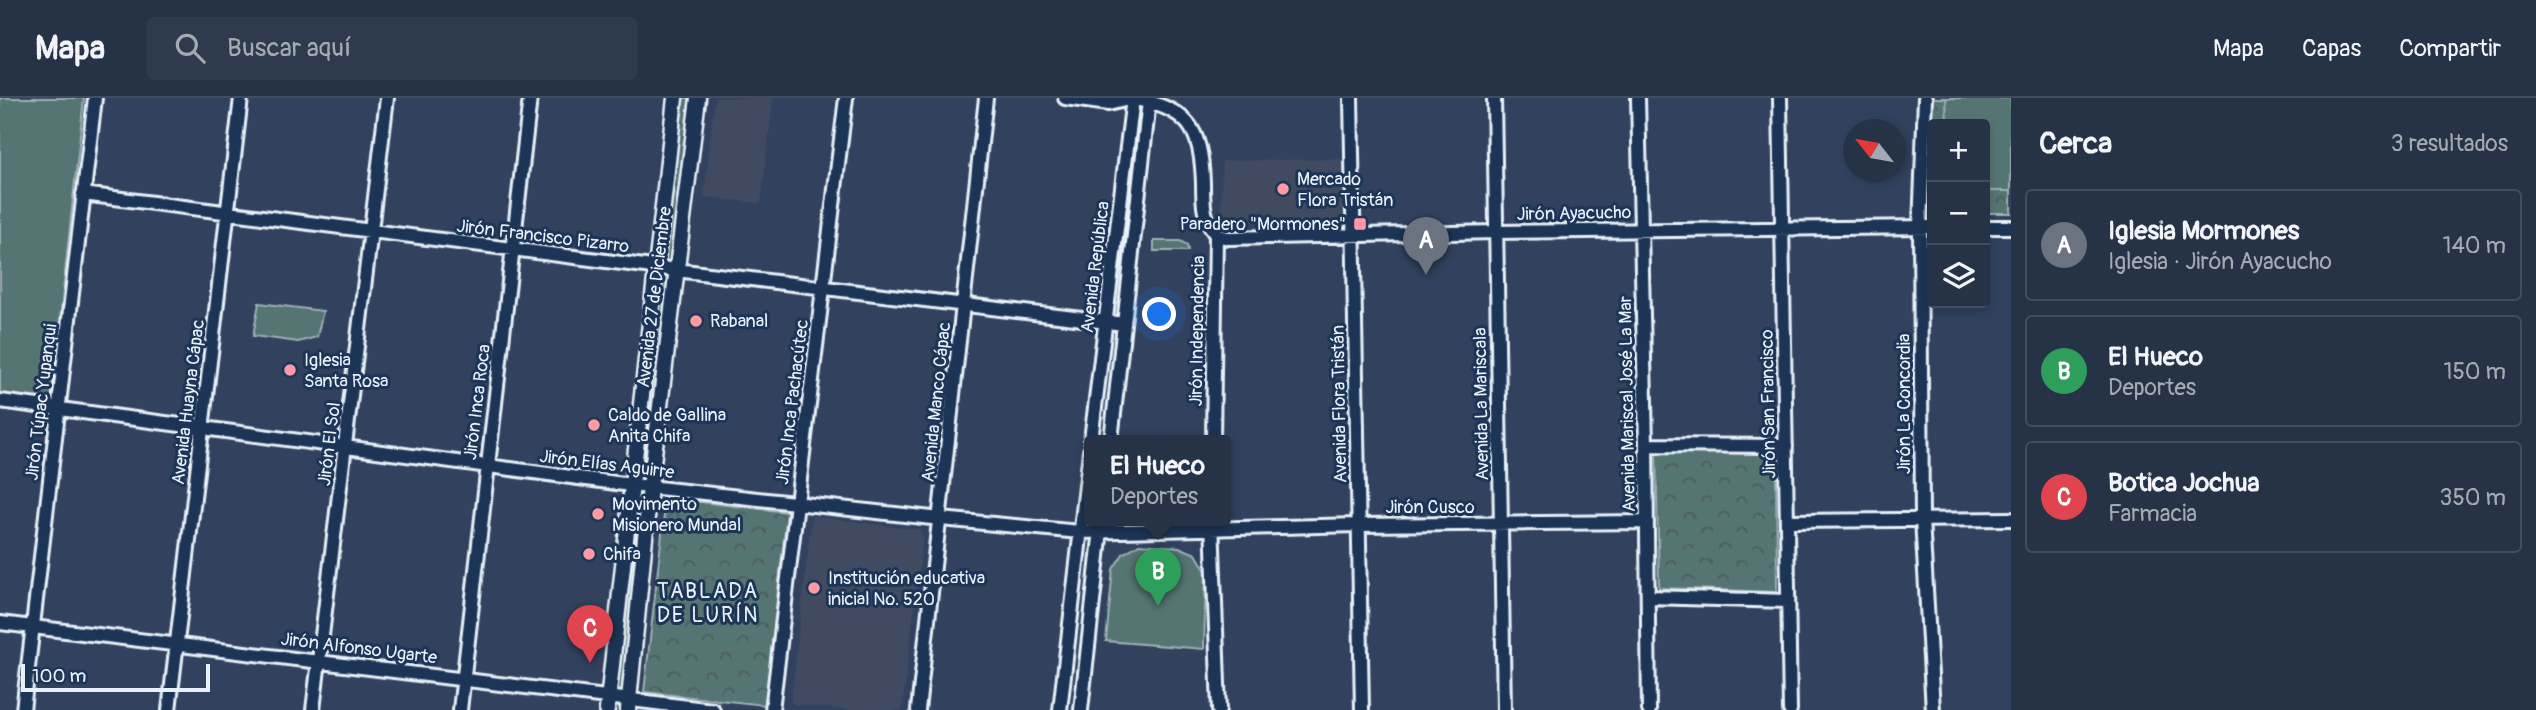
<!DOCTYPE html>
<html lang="es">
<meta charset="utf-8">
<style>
body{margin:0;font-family:Pangolin,sans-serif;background:#2e3a4d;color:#f1f3f6}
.controls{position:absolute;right:21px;top:21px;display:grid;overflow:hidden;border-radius:7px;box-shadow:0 4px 10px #0003}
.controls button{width:63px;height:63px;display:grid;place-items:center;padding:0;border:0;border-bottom:2px solid #424d5f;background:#263246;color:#f1f3f6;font:35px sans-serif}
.compass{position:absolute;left:1843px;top:21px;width:63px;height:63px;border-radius:50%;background:#263246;box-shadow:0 4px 10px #0003;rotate:301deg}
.scale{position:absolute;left:21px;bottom:18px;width:189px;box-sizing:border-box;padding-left:7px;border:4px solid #e8f1f8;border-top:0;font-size:19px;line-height:24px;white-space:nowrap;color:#e8f1f8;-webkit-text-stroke:5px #1d3557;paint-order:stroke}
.you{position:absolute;left:1160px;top:217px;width:24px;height:24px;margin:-18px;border:5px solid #fff;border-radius:50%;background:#1a73e8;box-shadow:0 0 0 10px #1a73e833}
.badge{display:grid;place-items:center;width:46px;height:46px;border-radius:50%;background:#d6ab8b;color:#fff;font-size:23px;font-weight:700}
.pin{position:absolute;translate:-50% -58px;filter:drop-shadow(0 2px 4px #0008)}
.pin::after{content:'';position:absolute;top:37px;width:24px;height:21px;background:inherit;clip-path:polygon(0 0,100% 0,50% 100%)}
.popup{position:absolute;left:1084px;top:337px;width:147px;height:91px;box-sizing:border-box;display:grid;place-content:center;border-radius:7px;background:#263246;filter:drop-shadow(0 2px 5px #0005);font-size:23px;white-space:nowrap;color:#a4aab3}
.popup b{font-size:26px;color:#f1f3f6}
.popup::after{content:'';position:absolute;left:50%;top:100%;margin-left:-14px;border:14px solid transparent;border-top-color:#263246}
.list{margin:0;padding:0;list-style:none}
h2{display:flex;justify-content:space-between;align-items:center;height:91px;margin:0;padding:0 28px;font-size:30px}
h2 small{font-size:23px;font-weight:400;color:#a4aab3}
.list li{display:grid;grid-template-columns:46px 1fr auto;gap:21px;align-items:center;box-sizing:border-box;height:112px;margin:0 14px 14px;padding:0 14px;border:2px solid #424d5f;border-radius:7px}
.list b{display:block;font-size:26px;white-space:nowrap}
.list p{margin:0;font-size:23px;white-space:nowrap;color:#a4aab3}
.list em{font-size:23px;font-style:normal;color:#a4aab3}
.icon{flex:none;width:38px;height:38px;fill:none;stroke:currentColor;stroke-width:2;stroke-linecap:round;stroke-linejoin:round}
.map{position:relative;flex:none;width:2011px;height:612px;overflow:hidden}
header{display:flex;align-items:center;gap:42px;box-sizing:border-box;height:98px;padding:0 35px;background:#263246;border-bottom:2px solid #424d5f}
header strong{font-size:33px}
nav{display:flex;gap:38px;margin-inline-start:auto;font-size:24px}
.search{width:490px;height:63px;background:#2e3a4d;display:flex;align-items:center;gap:18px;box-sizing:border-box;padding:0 24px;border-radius:7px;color:#a4aab3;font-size:26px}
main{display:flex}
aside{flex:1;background:#263246}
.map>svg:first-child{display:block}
</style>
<header>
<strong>Mapa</strong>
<div class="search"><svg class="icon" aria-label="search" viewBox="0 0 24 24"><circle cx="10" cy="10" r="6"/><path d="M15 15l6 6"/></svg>Buscar aquí</div>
<nav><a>Mapa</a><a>Capas</a><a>Compartir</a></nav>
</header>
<main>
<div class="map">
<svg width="2011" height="612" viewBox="0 0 2011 612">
<defs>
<pattern id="grass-dots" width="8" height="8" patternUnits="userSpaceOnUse" patternTransform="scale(1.75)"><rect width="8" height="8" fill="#547473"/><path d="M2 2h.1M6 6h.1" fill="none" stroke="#4c5c5c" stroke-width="1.8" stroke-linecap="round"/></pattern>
<pattern id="forest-crowns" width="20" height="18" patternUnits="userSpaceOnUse" patternTransform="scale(1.75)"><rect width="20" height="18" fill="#547473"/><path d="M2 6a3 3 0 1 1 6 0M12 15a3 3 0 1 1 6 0" fill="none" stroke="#4c5c5c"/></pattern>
</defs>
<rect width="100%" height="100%" fill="#32425e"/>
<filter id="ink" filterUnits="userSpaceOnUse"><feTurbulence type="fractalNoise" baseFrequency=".0143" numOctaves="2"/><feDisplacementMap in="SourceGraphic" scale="14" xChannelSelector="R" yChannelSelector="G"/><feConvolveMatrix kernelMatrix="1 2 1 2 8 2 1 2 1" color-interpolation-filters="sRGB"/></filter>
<g filter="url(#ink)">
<path fill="#414b62" d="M 715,0 L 773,0 L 761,105 L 704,99 Z
M 1344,61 L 1345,126 L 1227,124 L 1221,119 L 1222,63 Z
M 812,418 L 920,432 L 923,440 L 902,612 L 847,612 L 793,606 L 791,603 Z"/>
<path fill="url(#grass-dots)" stroke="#9eb2b6" stroke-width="2" d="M 682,0 L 693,0 L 673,168 L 662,166 Z
M 661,173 L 671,175 L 647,384 L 636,382 Z
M 636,392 L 644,394 L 624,597 L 614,595 Z"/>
<path fill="url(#forest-crowns)" stroke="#9eb2b6" stroke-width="2" d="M 1932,0 L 2011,0 L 2011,115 L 1985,115 L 1985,26 L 1932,26 L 1931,115 Z
M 1656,353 L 1776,356 L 1777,494 L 1659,490 Z
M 666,400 L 787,414 L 765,607 L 644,594 Z"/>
<path fill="#547473" stroke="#9eb2b6" stroke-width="2" d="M 0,0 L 84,0 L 51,304 L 0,297 Z
M 1946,0 L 2011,0 L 2011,93 L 1985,93 L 1985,26 L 1947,26 Z
M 1154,143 L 1180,143 L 1187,147 L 1188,153 L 1154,153 Z
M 259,205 L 323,213 L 317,239 L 298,244 L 253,238 Z
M 1139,446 L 1179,449 L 1196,456 L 1206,473 L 1204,551 L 1106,543 L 1113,471 L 1123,456 Z"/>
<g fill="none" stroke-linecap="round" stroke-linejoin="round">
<g stroke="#e8f1f8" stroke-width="18">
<path id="minor" d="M 1065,0 L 1108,6 L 1133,0
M 1131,0 C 1188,11 1201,28 1203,85 C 1203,106 1203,120 1216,137 L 1213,342
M 1351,0 L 1362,612
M 1494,0 L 1504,612
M 1638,0 L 1646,347 L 1649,612
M 1780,0 L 1790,612
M 1925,0 L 1920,130 L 1922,421 L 1933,612
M 83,96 L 676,172 L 1124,226
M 1985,129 L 2011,129
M 1216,137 L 1229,140 L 1496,134 L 1932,129
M 0,303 L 631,387 L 941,421 L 1080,434 L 1358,427 L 1647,424
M 1091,342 L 1133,0
M 1111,342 L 1149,3
M 1646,347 L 1786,348
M 1212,423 L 1219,612
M 1787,423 L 2011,421
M 1648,499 L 1788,503
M 0,525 L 713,612
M 23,612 L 95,0
M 169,612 L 241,0
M 313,612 L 387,0
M 460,612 L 530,0
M 772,612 L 846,0
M 918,612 L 986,0
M 1060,612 L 1090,353
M 1081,612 L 1102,422"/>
</g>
<g stroke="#e8f1f8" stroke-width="19">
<path id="tertiary" d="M 607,612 L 675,0
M 628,612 L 650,389 L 698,0"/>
</g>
<use href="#minor" stroke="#1d3557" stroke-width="12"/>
<use href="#tertiary" stroke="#1d3557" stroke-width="14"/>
</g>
</g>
<g fill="#ff9aa2" stroke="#1d3557" stroke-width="2.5">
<circle cx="1283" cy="91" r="7"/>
<rect x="1353" y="119" width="14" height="14" rx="3.5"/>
<circle cx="696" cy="223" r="7"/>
<circle cx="290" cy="272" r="7"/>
<circle cx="594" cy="327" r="7"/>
<circle cx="598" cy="416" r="7"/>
<circle cx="589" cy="456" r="7"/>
<circle cx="814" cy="490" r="7"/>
</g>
<g text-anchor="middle" stroke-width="6" stroke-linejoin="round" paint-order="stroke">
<g font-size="18" fill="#e8f1f8" stroke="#1d3557" text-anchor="start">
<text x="1297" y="87">Mercado<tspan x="1297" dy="21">Flora Tristán</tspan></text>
<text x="1346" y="132" text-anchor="end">Paradero "Mormones"</text>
<text x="710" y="229">Rabanal</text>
<text x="304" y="268">Iglesia<tspan x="304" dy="21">Santa Rosa</tspan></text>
<text x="608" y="323">Caldo de Gallina<tspan x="608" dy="21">Anita Chifa</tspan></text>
<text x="612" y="412">Movimento<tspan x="612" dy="21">Misionero Mundal</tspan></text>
<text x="603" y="462">Chifa</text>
<text x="828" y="486">Institución educativa<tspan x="828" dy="21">inicial No. 520</tspan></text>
</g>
<g font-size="18" fill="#e8f1f8" stroke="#1d3557">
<text transform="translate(1574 115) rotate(-1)" y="6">Jirón Ayacucho</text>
<text transform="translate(543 138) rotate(7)" y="6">Jirón Francisco Pizarro</text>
<text transform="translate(1095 169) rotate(-83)" y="6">Avenida República</text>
<text transform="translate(654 199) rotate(-83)" y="6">Avenida 27 de Diciembre</text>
<text transform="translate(1197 233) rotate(-89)" y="6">Jirón Independencia</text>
<text transform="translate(41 304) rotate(-83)" y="6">Jirón Túpac Yupanqui</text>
<text transform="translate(188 304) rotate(-83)" y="6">Avenida Huayna Cápac</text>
<text transform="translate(477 304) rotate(-83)" y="6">Jirón Inca Roca</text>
<text transform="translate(792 304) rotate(-83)" y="6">Jirón Inca Pachacútec</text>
<text transform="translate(936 304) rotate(-84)" y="6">Avenida Manco Cápac</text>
<text transform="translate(1339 306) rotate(-91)" y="6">Avenida Flora Tristán</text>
<text transform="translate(1481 306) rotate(-91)" y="6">Avenida La Mariscala</text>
<text transform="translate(1627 306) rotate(-91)" y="6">Avenida Mariscal José La Mar</text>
<text transform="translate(1768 306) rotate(-91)" y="6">Jirón San Francisco</text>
<text transform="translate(1904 306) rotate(-90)" y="6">Jirón La Concordia</text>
<text transform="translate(329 346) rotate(-83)" y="6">Jirón El Sol</text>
<text transform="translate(607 366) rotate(7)" y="6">Jirón Elías Aguirre</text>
<text x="1430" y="415">Jirón Cusco</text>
<text transform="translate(359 550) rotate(7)" y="6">Jirón Alfonso Ugarte</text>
</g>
<g font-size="21" letter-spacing="2" fill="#e8f1f8" stroke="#1d3557">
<text x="708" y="500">TABLADA<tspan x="708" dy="24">DE LURÍN</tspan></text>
</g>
</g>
</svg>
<div class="controls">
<button>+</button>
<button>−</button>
<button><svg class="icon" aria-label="layers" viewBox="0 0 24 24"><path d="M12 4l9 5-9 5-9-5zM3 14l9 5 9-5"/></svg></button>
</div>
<svg class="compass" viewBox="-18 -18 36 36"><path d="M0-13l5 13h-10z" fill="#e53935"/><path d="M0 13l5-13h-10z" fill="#a4aab3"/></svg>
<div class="scale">100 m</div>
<div class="you"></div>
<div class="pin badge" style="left:1426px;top:177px;background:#6b7280">A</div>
<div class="pin badge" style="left:1158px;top:508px;background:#2e9e5b">B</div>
<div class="popup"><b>El Hueco</b>Deportes</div>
<div class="pin badge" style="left:590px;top:565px;background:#e0444e">C</div>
</div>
<aside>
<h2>Cerca<small>3 resultados</small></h2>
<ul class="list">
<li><span class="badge" style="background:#6b7280">A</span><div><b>Iglesia Mormones</b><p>Iglesia · Jirón Ayacucho</p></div><em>140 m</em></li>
<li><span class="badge" style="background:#2e9e5b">B</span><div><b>El Hueco</b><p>Deportes</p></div><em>150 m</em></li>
<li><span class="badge" style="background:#e0444e">C</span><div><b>Botica Jochua</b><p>Farmacia</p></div><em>350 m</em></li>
</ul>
</aside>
</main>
